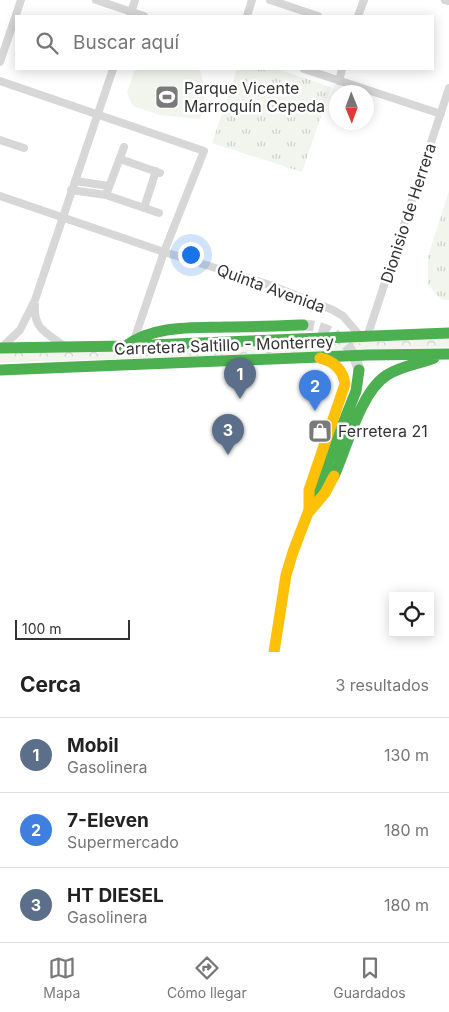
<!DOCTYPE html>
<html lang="es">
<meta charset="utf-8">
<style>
body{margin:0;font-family:Inter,sans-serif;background:#f2f2f2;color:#222}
.controls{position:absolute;right:15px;bottom:15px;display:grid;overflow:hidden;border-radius:0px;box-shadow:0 2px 12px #0003}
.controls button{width:45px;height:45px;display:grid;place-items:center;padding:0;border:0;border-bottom:1px solid #e0e0e0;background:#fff;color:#222;font:25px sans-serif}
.compass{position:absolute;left:329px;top:85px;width:45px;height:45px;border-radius:50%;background:#fff;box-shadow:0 2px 12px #0003;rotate:179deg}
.scale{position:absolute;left:15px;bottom:12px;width:115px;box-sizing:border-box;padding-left:5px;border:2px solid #333;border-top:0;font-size:14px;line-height:18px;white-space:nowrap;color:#333;-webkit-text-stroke:4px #fff;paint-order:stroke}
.you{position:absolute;left:190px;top:254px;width:18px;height:18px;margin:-12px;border:4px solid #fff;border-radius:50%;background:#1a73e8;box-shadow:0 0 0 8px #1a73e833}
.badge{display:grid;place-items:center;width:32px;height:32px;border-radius:50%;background:#7a7a7a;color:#fff;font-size:16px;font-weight:700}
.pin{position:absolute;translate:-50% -41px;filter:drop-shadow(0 1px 2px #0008)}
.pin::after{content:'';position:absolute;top:26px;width:18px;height:15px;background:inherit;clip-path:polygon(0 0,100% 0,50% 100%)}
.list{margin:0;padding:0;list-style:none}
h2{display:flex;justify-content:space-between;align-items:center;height:65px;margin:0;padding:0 20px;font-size:21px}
h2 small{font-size:16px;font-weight:400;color:#767676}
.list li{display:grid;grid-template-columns:32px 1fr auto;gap:15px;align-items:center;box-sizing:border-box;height:75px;padding:0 20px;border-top:1px solid #e0e0e0}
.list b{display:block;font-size:19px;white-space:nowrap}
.list p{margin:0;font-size:16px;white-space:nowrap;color:#767676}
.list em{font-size:16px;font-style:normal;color:#767676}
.icon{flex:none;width:28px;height:28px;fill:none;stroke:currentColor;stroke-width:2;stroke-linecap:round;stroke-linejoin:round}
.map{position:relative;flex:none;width:449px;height:652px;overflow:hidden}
.search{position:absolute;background:#fff;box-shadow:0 2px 12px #0003;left:15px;right:15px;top:15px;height:55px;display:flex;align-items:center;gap:12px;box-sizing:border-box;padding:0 18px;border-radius:0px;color:#767676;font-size:19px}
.sheet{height:290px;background:#fff}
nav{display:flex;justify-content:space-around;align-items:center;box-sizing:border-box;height:70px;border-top:1px solid #e0e0e0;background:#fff;font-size:14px;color:#767676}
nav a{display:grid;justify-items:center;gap:2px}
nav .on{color:#7a7a7a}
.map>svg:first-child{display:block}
</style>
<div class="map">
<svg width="449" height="652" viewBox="0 0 449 652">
<defs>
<pattern id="grass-tufts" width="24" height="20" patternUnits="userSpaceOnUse" patternTransform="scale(1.25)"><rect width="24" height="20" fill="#f1f5ed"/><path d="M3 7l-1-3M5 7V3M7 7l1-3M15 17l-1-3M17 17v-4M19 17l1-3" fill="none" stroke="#cfd2cc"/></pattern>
<pattern id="forest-crowns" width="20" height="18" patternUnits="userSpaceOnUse" patternTransform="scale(1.25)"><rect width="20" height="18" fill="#f1f5ed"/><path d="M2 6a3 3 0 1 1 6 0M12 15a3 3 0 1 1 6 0" fill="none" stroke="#cfd2cc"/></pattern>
</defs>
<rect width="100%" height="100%" fill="#fff"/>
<path fill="url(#grass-tufts)" d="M 237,69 L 277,69 L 331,87 L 302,172 L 212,143 Z
M 449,191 L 449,300 L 442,300 L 428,285 L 428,256 Z"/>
<path fill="url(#forest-crowns)" d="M 449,338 L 449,347 L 0,363 L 0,353 L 291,346 Z"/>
<path fill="#f1f5ed" d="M 135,69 L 199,69 C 206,86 206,102 200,119 L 160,115 L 133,106 L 127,93 Z"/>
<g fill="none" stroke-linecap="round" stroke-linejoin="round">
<path stroke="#d6d6d6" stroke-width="11" stroke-dasharray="11 5.5" stroke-linecap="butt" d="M 303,325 C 332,326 352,343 359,370"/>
<path stroke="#d7d7d7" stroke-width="8" d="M 96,0 L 144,16
M 270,0 L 318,16
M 445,0 L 449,1
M 130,16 L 135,0
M 247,16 L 252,0
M 358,16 L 364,0
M 0,62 L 21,0
M 304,69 L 441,114
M 0,81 L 204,151 L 164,252 L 134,340
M 339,81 L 342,69
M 0,140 L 24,148
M 120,159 L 160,173
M 75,181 L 109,186
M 71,190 L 106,195 L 159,213
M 106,195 L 124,147
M 0,196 L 164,252 L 270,285 L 333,310 L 343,316 L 361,337
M 144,208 L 156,171
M 35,305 C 33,329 47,333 64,346
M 367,337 L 449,88
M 1,348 L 20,330 L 35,300 L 113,69"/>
<path stroke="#4caf50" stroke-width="11" d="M 126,346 C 154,325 193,328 226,327 C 252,327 277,326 303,325
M 0,348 L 126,346 L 449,333
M 0,370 L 368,355 L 449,354
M 334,476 C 347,448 360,392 387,375 C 401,366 418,364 434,358
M 312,502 L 356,391 L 359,370"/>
<path stroke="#ffc107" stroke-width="11" d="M 320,358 C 334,361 343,370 345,384 L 309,490 L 309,512 L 325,493 L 334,476
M 274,652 L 286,575 L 293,552 L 312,502"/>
</g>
<defs>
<g id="stadium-square" transform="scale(1.25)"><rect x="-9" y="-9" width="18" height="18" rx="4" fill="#7a7a7a" stroke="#fff"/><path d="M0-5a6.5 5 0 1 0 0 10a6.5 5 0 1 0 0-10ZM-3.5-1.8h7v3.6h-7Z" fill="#fff"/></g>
<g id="shop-square" transform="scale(1.25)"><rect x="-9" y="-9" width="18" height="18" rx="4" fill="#7a7a7a" stroke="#fff"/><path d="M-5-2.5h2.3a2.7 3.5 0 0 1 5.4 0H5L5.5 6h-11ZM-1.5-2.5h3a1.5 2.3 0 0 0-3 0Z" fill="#fff"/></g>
</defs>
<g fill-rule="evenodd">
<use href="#stadium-square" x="167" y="97"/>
<use href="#shop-square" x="320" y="431"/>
</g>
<g text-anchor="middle" stroke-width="5" stroke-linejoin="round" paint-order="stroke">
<g font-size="16" fill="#333" stroke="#fff" text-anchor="start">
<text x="184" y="94">Parque Vicente<tspan x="184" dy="18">Marroquín Cepeda</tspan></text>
<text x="338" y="437">Ferretera 21</text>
</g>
<g font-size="16" fill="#333" stroke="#fff">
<text transform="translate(408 213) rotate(-72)" y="6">Dionisio de Herrera</text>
<text transform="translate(271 288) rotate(20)" y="6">Quinta Avenida</text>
<text transform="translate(224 345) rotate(-2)" y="6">Carretera Saltillo - Monterrey</text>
</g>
</g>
</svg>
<div class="controls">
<button><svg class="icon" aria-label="locate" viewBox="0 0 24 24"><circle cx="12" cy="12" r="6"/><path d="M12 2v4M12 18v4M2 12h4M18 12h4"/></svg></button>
</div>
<svg class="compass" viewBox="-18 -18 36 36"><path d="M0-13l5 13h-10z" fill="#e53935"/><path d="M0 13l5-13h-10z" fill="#767676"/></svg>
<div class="scale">100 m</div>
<div class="you"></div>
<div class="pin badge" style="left:240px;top:399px;background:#5c6f8a">1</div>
<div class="pin badge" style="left:315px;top:411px;background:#3f7fe0">2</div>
<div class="pin badge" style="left:228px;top:455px;background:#5c6f8a">3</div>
<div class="search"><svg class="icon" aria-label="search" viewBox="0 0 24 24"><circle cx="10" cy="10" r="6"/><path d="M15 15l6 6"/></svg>Buscar aquí</div>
</div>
<section class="sheet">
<h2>Cerca<small>3 resultados</small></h2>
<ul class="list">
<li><span class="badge" style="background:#5c6f8a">1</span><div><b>Mobil</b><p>Gasolinera</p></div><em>130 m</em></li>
<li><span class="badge" style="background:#3f7fe0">2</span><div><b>7-Eleven</b><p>Supermercado</p></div><em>180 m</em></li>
<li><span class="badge" style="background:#5c6f8a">3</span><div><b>HT DIESEL</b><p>Gasolinera</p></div><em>180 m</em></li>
</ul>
</section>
<nav>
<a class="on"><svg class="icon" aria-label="map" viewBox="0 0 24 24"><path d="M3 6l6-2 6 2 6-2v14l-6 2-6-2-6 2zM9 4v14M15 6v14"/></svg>Mapa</a>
<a><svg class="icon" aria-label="directions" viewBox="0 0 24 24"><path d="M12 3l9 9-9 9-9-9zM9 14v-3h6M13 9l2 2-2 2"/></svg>Cómo llegar</a>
<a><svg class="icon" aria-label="saved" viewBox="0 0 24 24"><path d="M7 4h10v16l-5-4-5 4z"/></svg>Guardados</a>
</nav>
